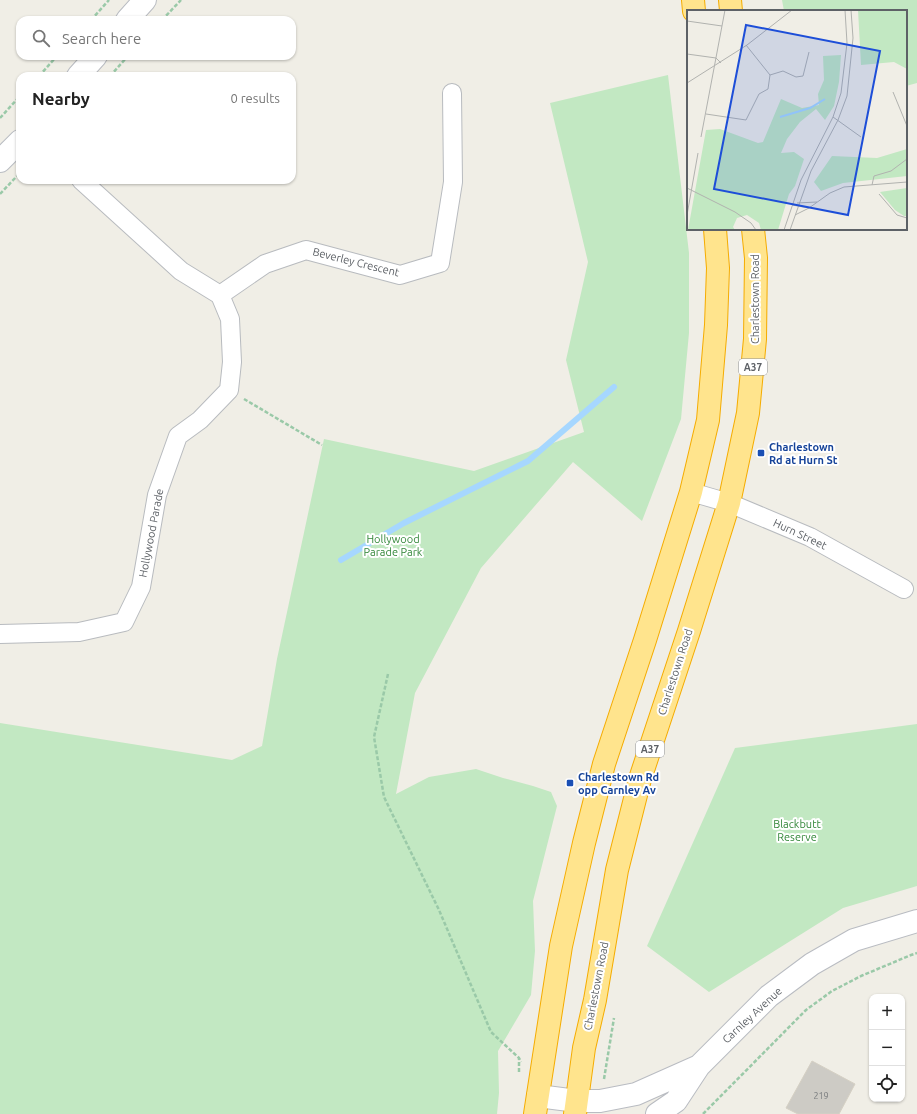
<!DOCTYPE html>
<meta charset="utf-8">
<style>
body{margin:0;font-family:Ubuntu,sans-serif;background:#f6f6f6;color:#222}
.controls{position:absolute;right:12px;bottom:12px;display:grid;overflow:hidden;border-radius:8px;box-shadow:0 1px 3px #0004}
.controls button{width:36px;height:36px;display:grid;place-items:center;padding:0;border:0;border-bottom:1px solid #e0e0e0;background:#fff;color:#222;font:20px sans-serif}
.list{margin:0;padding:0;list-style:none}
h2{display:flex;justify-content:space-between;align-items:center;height:52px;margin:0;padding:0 16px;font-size:17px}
h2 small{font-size:13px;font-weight:400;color:#767676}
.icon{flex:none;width:22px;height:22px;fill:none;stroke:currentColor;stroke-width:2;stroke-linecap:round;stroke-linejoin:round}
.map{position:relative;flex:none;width:917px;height:1114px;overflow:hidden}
.search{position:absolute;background:#fff;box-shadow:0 1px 3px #0004;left:16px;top:16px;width:280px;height:44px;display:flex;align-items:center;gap:10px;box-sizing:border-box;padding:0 14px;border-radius:12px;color:#767676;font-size:15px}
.panel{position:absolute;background:#fff;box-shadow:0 1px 3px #0004;left:16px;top:72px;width:280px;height:112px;border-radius:12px}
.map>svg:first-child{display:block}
</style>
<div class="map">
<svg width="917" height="1114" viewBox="0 0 917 1114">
<rect width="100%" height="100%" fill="#f0eee6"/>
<path fill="#c2e8c2" d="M 782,0 L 917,0 L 917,83 L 906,86 L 906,11 L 784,11 Z
M 668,75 L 689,253 L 689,333 L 681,419 L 642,521 L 573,462 L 481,568 L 415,693 L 396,794 L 429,777 L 476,769 L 503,778 L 533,786 L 551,792 L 557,806 L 533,901 L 535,951 L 531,995 L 498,1051 L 499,1093 L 497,1114 L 0,1114 L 0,723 L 232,760 L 262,746 L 277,659 L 324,439 L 474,471 L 584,432 L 566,360 L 588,262 L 550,103 Z
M 917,724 L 917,886 L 843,908 L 709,992 L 647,946 L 735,748 Z"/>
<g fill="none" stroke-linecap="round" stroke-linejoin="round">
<path stroke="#a6d7ff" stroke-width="6" d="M 341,560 L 404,523 L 528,461 L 614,387"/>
</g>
<path fill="#cdcbc5" stroke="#d5d0c4" d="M 812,1061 L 855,1084 L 839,1114 L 798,1114 L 786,1108 Z"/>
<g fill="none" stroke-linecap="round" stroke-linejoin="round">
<g stroke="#b8bbbf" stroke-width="20">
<path id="street" d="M 81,180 L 181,271 L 220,295 L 265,264 L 306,250 L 400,275 L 440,263 L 453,182 L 452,93
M 691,492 L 729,503 L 810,537 L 904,589
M 0,634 L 79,632 L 124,622 L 141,587 L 157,495 L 178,436 L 200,420 L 229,390 L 232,362 L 230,319 L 220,295"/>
</g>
<g stroke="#b9bcc2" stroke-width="24">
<path id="secondary" d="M 127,20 L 145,0
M 78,76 L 96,56
M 0,161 L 20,141
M 538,1096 L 577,1101 L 600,1101 L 636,1094 L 699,1066
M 657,1114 L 676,1101 L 699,1066 L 769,996 L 812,964 L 854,940 L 917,921"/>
</g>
<g stroke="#f5ac00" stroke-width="24">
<path id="highway" d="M 693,0 L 694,11
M 730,0 L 731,11
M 535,1114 L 561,946 L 584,843 L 604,764 L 645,640 L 691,492 L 708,420 L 716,325 L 718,268 L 715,229
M 575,1114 L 584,1048 L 595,1000 L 617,870 L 640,779 L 689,631 L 729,503 L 748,413 L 755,339 L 756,258 L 753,229"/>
</g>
<path stroke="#9ac9a8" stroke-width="2.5" stroke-dasharray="4 2" stroke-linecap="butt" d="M 91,20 L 109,0
M 162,20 L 181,0
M 39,76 L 57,56
M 110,76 L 128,56
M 0,118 L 20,96
M 0,194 L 17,176
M 244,399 L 322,445
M 388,674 L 374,737 L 384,797 L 439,910 L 491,1032 L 519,1058 L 521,1062
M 519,1072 L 519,1059
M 604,1079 L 614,1018
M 703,1114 L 806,1010 L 832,991 L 861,976 L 911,955 L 917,953"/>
<use href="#street" stroke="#fff" stroke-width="18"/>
<use href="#secondary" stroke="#fff" stroke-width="22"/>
<use href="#highway" stroke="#ffe48d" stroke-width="22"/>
</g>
<g fill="#1a4fb4" stroke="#fff" stroke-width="1.5">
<rect x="757" y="449" width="8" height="8" rx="2"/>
<rect x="566" y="779" width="8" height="8" rx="2"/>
</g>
<g text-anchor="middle" stroke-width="4" stroke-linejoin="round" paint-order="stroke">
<g font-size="9" fill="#797c7e">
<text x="821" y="1099">219</text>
</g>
<g fill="#fff" stroke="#8e9094" stroke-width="1">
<rect x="739" y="359" width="28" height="16" rx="3"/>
<rect x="636" y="741" width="28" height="16" rx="3"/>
</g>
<g font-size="10" font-weight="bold" fill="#5d6166">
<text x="753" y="371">A37</text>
<text x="650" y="753">A37</text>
</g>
<g font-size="11" fill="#5d6166" stroke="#fff">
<text transform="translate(356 262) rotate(14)" y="4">Beverley Crescent</text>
<text transform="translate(755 299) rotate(-90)" y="4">Charlestown Road</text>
<text transform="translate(151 533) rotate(-79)" y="4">Hollywood Parade</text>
<text transform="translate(800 534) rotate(25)" y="4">Hurn Street</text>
<text transform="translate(675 672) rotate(-72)" y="4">Charlestown Road</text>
<text transform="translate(596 986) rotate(-79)" y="4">Charlestown Road</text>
<text transform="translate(752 1015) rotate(-43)" y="4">Carnley Avenue</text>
</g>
<g font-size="11" font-weight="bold" fill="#164399" stroke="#fff" text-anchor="start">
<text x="769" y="451">Charlestown<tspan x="769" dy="13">Rd at Hurn St</tspan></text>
<text x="578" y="781">Charlestown Rd<tspan x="578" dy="13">opp Carnley Av</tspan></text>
</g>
<g font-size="11" fill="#338739" stroke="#fff">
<text x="393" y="543">Hollywood<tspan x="393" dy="13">Parade Park</tspan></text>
<text x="797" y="828">Blackbutt<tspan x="797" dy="13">Reserve</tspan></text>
</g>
</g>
<g transform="translate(687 10)">
<rect width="220" height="220" fill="#f0eee6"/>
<path d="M 171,0 L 220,0 L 220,59 L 207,52 L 174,55 ZM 154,45 L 152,72 L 147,96 L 138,110 L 129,99 L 113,112 L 100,129 L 94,143 L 107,142 L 117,149 L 108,176 L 102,184 L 91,220 L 74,220 L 72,213 L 60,205 L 50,208 L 46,217 L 48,220 L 1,220 L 19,120 L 33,119 L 71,133 L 76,132 L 94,89 L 115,98 L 132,95 L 131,84 L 137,70 L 136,46 ZM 220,139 L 220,166 L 156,173 L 134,181 L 127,172 L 145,146 L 190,148 ZM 220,178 L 220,206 L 217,206 L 208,200 L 193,182 Z" fill="#c2e8c2"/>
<path fill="none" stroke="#a6d7ff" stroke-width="2" d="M 93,107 L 123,98 L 138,89"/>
<path fill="none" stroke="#b1b2af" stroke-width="1" d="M 0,11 L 35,16M 59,35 L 83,65 L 96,61 L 109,67 L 116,66 L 122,42M 0,44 L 29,48 L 34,53M 0,73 L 60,35 L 105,0M 206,82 L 220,116M 19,104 L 59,110 L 72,84 L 81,79 L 83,65M 146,107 L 174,127M 14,127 L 38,0M 185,175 L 187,166 L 204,161 L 220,149M 0,178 L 48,202 L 64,213 L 69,220M 192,184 L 210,205 L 220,208M 110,193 L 130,192M 105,195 L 122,198 L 143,183 L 157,177 L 220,172M 0,205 L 11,143M 108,205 L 122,198M 97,220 L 114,170 L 146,107 L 154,83 L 160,33 L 158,0M 103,220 L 124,161 L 151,110 L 160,86 L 166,28 L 164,0"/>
<path fill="#1d4ed8" fill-opacity="0.15" stroke="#1d4ed8" stroke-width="2" d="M 59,15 L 193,41 L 161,205 L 27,179 Z"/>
<rect width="220" height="220" fill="none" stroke="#5d6166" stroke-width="2"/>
</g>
</svg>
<div class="controls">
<button>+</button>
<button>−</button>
<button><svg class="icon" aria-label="locate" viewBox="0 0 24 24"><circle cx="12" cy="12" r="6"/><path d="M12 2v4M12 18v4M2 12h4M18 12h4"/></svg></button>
</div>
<div class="search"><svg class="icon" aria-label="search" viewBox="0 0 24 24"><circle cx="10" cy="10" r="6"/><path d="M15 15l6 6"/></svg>Search here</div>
<section class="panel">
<h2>Nearby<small>0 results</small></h2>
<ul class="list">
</ul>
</section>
</div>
